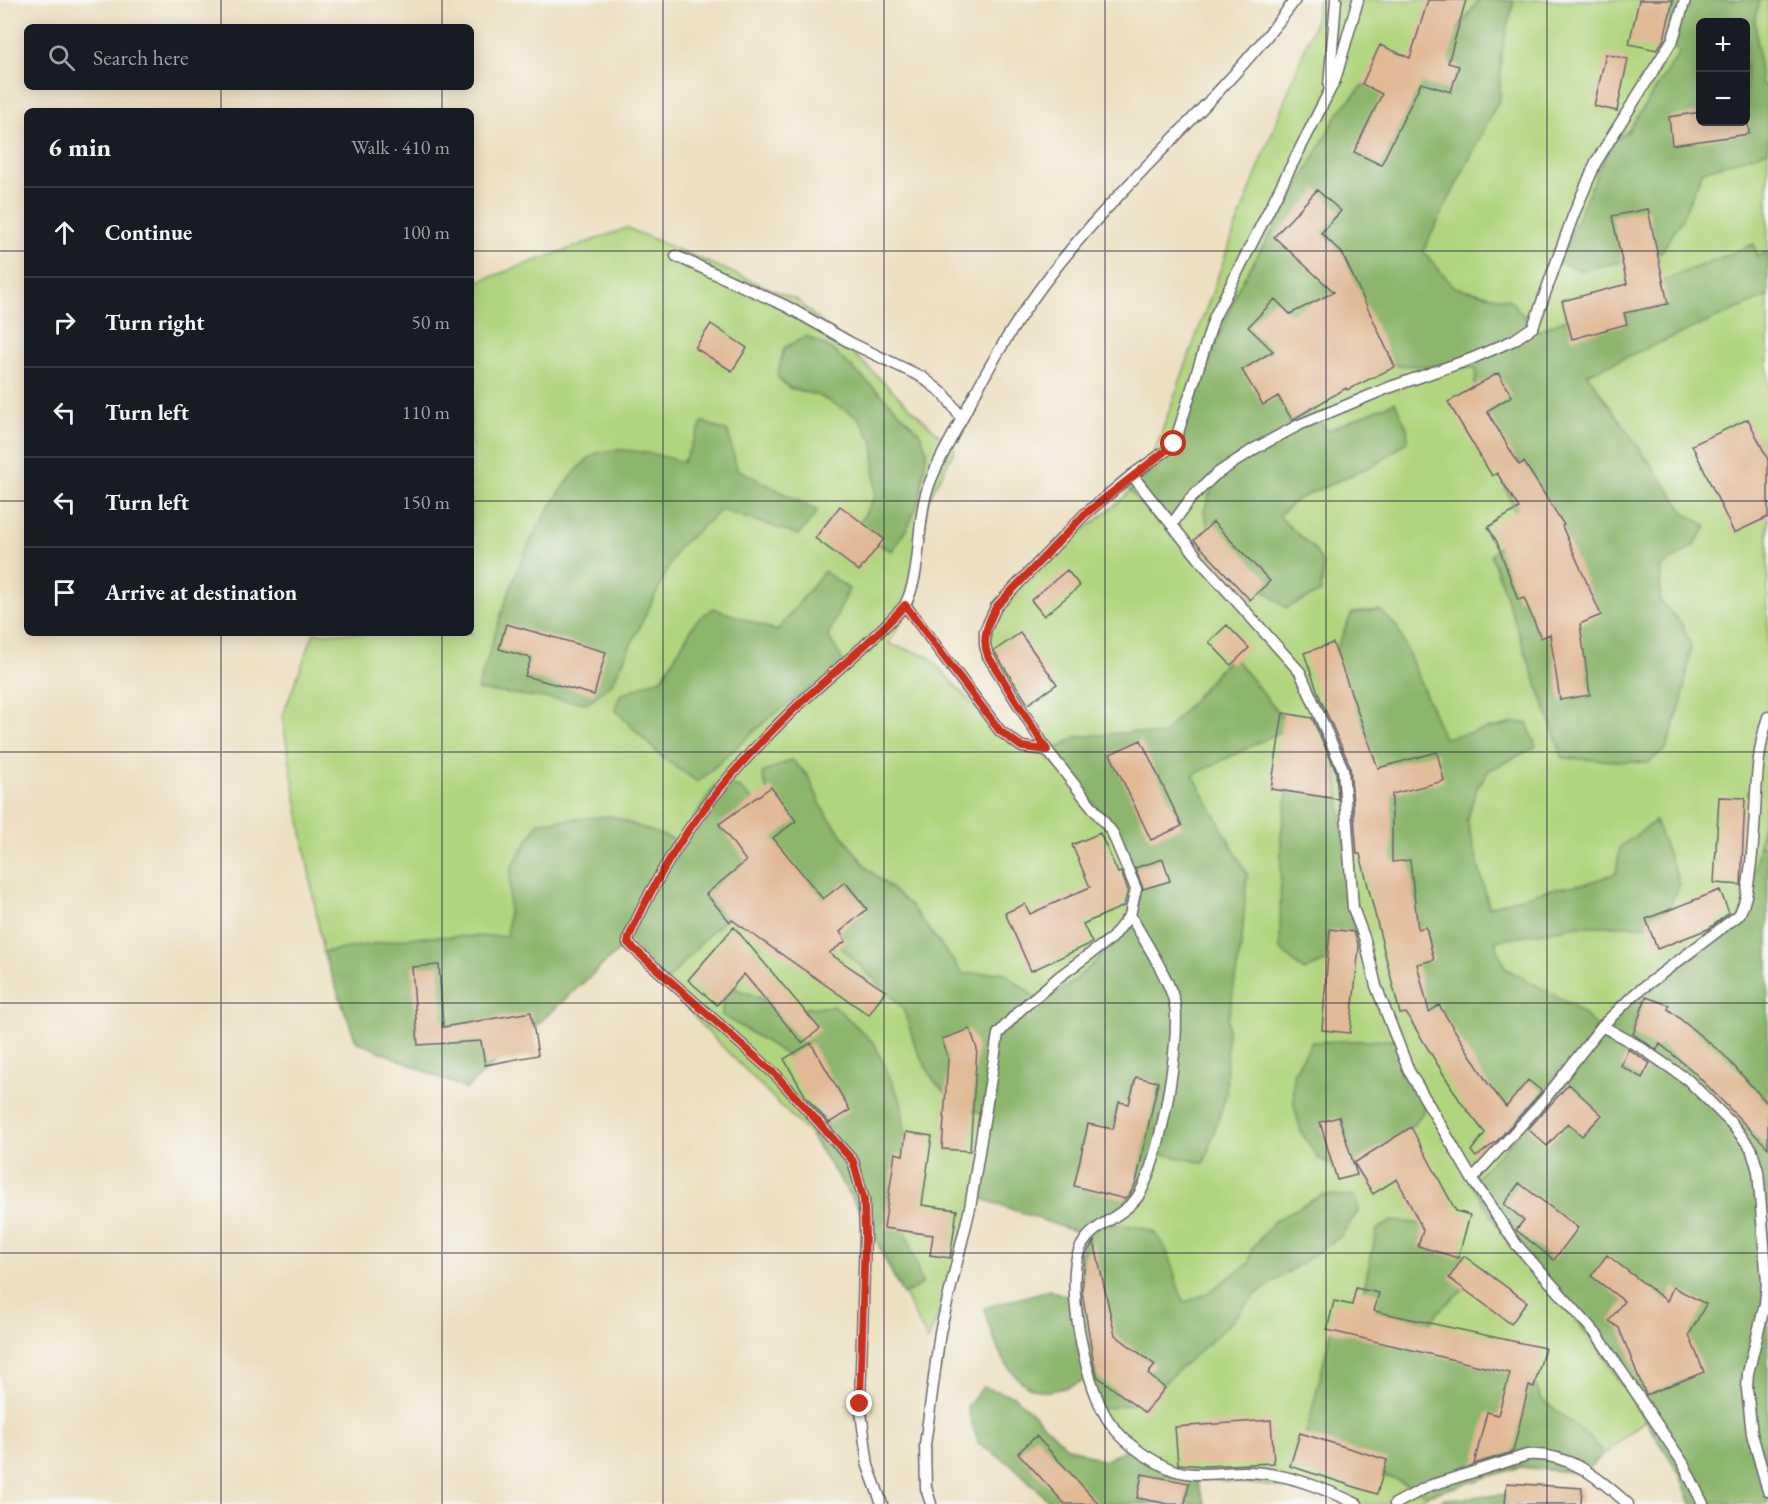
<!DOCTYPE html>
<meta charset="utf-8">
<style>
body{margin:0;font-family:"EB Garamond",serif;background:#20242c;color:#f1f3f6}
.controls{position:absolute;right:18px;top:18px;display:grid;overflow:hidden;border-radius:9px;box-shadow:0 3px 15px #0003}
.controls button{width:54px;height:54px;display:grid;place-items:center;padding:0;border:0;border-bottom:2px solid #363941;background:#171b24;color:#f1f3f6;font:30px sans-serif}
.stop{position:absolute;width:18px;height:18px;margin:-14px;border:4px solid #c8321e;border-radius:50%;background:#fff}
.stop.end{background:#c8321e;border-color:#fff;box-shadow:0 2px 6px #0008}
.list{margin:0;padding:0;list-style:none}
h2{display:flex;justify-content:space-between;align-items:center;height:78px;margin:0;padding:0 24px;font-size:26px}
h2 small{font-size:20px;font-weight:400;color:#9ea1a6}
.list li{display:grid;grid-template-columns:39px 1fr auto;gap:18px;align-items:center;box-sizing:border-box;height:90px;padding:0 24px;border-top:2px solid #363941}
.list b{display:block;font-size:22px;white-space:nowrap}
.list em{font-size:20px;font-style:normal;color:#9ea1a6}
.icon{flex:none;width:33px;height:33px;fill:none;stroke:currentColor;stroke-width:2;stroke-linecap:round;stroke-linejoin:round}
.map{position:relative;flex:none;width:1768px;height:1504px;overflow:hidden}
.search{position:absolute;background:#171b24;box-shadow:0 3px 15px #0003;left:24px;top:24px;width:450px;height:66px;display:flex;align-items:center;gap:15px;box-sizing:border-box;padding:0 21px;border-radius:9px;color:#9ea1a6;font-size:22px}
.panel{position:absolute;background:#171b24;box-shadow:0 3px 15px #0003;left:24px;top:108px;width:450px;height:528px;border-radius:9px}
.map>svg:first-child{display:block}
</style>
<div class="map">
<svg width="1768" height="1504" viewBox="0 0 1768 1504">
<rect width="100%" height="100%" fill="#f6f6f2"/>
<filter id="ink" filterUnits="userSpaceOnUse"><feTurbulence type="fractalNoise" baseFrequency=".0167" numOctaves="2"/><feDisplacementMap in="SourceGraphic" scale="12" xChannelSelector="R" yChannelSelector="G"/><feConvolveMatrix kernelMatrix="1 2 1 2 8 2 1 2 1" color-interpolation-filters="sRGB"/></filter>
<filter id="wash" filterUnits="userSpaceOnUse"><feTurbulence type="fractalNoise" baseFrequency=".008" numOctaves="4" result="noise"/><feDisplacementMap in="SourceGraphic" scale="24" xChannelSelector="R" yChannelSelector="G"/><feGaussianBlur stdDeviation="1.35" result="paint"/><feColorMatrix in="noise" values="0 0 0 0 0 0 0 0 0 0 0 0 0 0 0 0 0 1.4 0 .05"/><feComposite in="paint" operator="in"/></filter>
<g filter="url(#wash)">
<rect width="100%" height="100%" fill="#ede0c1"/>
<path fill="#b1d57e" stroke="#6a7c5c" stroke-width="1.5" fill-rule="evenodd" d="M 1319,0 L 1768,0 L 1768,793 L 1750,896 L 1738,923 L 1634,998 L 1510,1246 L 1592,1339 L 1645,1420 L 1582,1473 L 1520,1467 L 1428,1495 L 1412,1504 L 1345,1504 L 1334,1497 L 1262,1485 L 1196,1478 L 1125,1450 L 1097,1410 L 1086,1235 L 1131,918 L 1101,956 L 1073,982 L 1043,1003 L 1005,1044 L 970,1234 L 928,1341 L 863,1215 L 812,1137 L 703,1027 L 630,940 L 466,1089 L 356,1041 L 323,952 L 282,717 L 314,633 L 471,633 L 471,284 L 627,228 L 797,300 L 955,450 L 928,500 L 915,597 L 889,644 L 928,656 L 976,708 L 1023,747 L 1046,754 L 987,656 C 983,589 1088,535 1130,491 L 1120,482 L 1154,453 L 1235,229 L 1314,25 ZM 1700,22 L 1746,22 L 1746,122 L 1700,122 Z
M 1768,803 L 1768,848 L 1760,846 Z"/>
<path fill="#8cb66d" stroke="#576c54" stroke-width="1.5" fill-rule="evenodd" d="M 1479,0 L 1514,0 L 1501,54 L 1500,98 L 1423,251 L 1454,287 L 1510,300 L 1537,331 L 1754,244 L 1757,256 L 1768,252 L 1768,296 L 1587,374 L 1686,514 L 1707,526 L 1693,546 L 1661,568 L 1660,601 L 1682,624 L 1691,647 L 1682,701 L 1666,749 L 1648,763 L 1563,758 L 1491,555 L 1519,523 L 1474,404 L 1476,368 L 1389,365 L 1297,381 L 1326,431 L 1395,402 L 1407,428 L 1408,441 L 1378,463 L 1298,499 L 1279,515 C 1290,533 1316,542 1322,564 C 1325,571 1321,584 1321,592 L 1286,608 L 1214,549 L 1204,511 L 1214,481 L 1159,524 L 1130,491 L 1164,457 L 1195,398 L 1238,288 L 1292,198 L 1338,113 L 1386,60 L 1432,73 L 1447,44 Z
M 1655,0 L 1760,0 L 1755,19 L 1761,83 L 1768,89 L 1768,151 L 1703,171 L 1681,221 L 1662,251 L 1634,260 L 1581,270 L 1558,262 L 1610,144 L 1628,131 L 1680,52 L 1653,35 ZM 1700,22 L 1746,22 L 1746,122 L 1700,122 Z
M 806,336 L 830,348 L 882,395 L 919,432 L 927,451 L 919,501 L 909,525 L 892,551 L 854,532 L 875,497 L 874,443 L 858,417 L 819,396 L 789,388 L 777,377 L 784,348 Z
M 703,422 L 728,432 L 737,469 L 818,511 L 799,535 L 721,510 L 678,548 L 613,682 L 588,703 L 477,690 C 492,647 503,601 522,560 C 532,535 573,462 598,453 C 621,445 661,455 683,462 Z
M 824,571 L 849,589 L 828,636 L 845,664 L 769,718 L 698,782 L 664,759 L 615,710 L 620,695 L 663,677 L 696,621 L 713,608 L 777,631 Z
M 1380,610 L 1397,627 L 1444,738 L 1514,723 L 1527,723 L 1536,747 L 1488,771 L 1477,788 L 1467,820 L 1489,907 L 1547,890 L 1588,883 L 1616,873 L 1620,847 L 1655,821 L 1680,884 L 1660,926 L 1578,926 L 1495,941 L 1505,968 L 1574,1006 L 1602,1031 L 1634,998 L 1738,923 L 1750,896 L 1759,845 L 1768,848 L 1768,1504 L 1691,1504 L 1679,1472 L 1592,1339 L 1510,1246 L 1471,1183 L 1519,1133 L 1497,1128 L 1437,1046 L 1328,668 L 1352,613 Z
M 1232,655 L 1290,727 L 1193,775 L 1247,874 L 1242,940 L 1228,1021 L 1226,1095 L 1204,1163 L 1158,1153 L 1142,1199 L 1113,1224 C 1124,1225 1135,1226 1146,1229 C 1170,1235 1174,1282 1184,1303 L 1206,1294 L 1249,1263 L 1251,1250 L 1274,1221 L 1322,1195 L 1356,1196 L 1358,1211 L 1341,1236 L 1255,1295 L 1229,1324 L 1143,1402 L 1097,1410 L 1087,1380 C 1073,1384 1056,1393 1042,1391 C 1008,1387 991,1335 984,1308 L 1049,1290 L 1073,1298 L 1085,1235 L 977,1197 L 991,1116 L 959,1106 L 934,1081 L 916,1048 L 903,1008 L 832,938 L 737,909 L 711,932 L 666,982 L 630,940 L 466,1089 L 356,1041 L 323,952 L 416,937 L 507,936 L 511,868 L 539,822 L 611,816 L 680,842 L 715,785 L 739,787 L 776,821 L 762,773 L 792,760 L 808,776 L 824,811 L 867,868 L 910,905 L 963,974 L 1003,972 L 1043,1003 L 1073,982 L 1101,956 L 1131,917 L 1138,883 L 1111,823 L 1047,754 L 1076,737 L 1133,732 L 1162,736 Z
M 1336,767 L 1356,948 L 1304,971 L 1280,949 L 1281,835 L 1290,777 Z
M 723,984 L 790,1009 L 835,1006 L 874,1043 L 901,1102 L 911,1179 L 903,1222 L 922,1284 L 903,1295 L 863,1215 L 812,1137 L 826,1108 L 803,1065 L 722,1015 Z
M 1398,1040 L 1426,1109 L 1388,1155 L 1344,1172 L 1318,1158 L 1301,1132 L 1294,1105 L 1293,1074 L 1312,1042 Z
M 1392,1221 L 1417,1223 L 1464,1256 L 1469,1284 L 1440,1310 L 1423,1333 L 1528,1370 L 1542,1399 L 1586,1434 L 1604,1454 L 1582,1473 L 1520,1467 L 1428,1495 L 1396,1480 L 1303,1448 L 1333,1323 L 1359,1310 L 1377,1230 Z
M 983,1387 L 1014,1396 L 1066,1446 L 1104,1461 L 1125,1450 L 1196,1478 L 1205,1504 L 1052,1504 L 1013,1466 L 978,1443 L 967,1407 Z
M 1529,1493 L 1559,1504 L 1436,1504 L 1444,1499 Z"/>
<g id="blocks">
<path fill="#e1b996" d="M 1428,0 L 1466,0 L 1448,63 L 1459,66 L 1451,92 L 1421,83 L 1381,165 L 1354,152 L 1382,94 L 1362,84 L 1380,45 L 1410,58 Z
M 1639,0 L 1673,0 L 1664,39 L 1657,50 L 1629,44 Z
M 1606,54 L 1628,59 L 1617,111 L 1594,106 Z
M 1701,112 L 1701,122 L 1748,122 L 1749,134 L 1672,145 L 1669,117 Z
M 1317,190 L 1341,211 L 1321,233 L 1342,253 L 1395,367 L 1347,390 L 1346,388 L 1292,420 L 1278,396 L 1263,405 L 1242,370 L 1273,351 L 1248,327 L 1275,299 L 1290,314 L 1334,292 L 1274,237 Z
M 1648,209 L 1668,304 L 1624,313 L 1627,324 L 1572,339 L 1562,301 L 1627,284 L 1612,216 Z
M 711,324 L 747,348 L 732,371 L 695,348 Z
M 1498,373 L 1512,396 L 1487,411 L 1519,465 L 1524,462 L 1564,525 L 1562,526 L 1601,615 L 1580,624 L 1590,695 L 1560,700 L 1550,634 L 1541,638 L 1524,598 L 1518,600 L 1497,542 L 1488,527 L 1519,508 L 1497,473 L 1492,476 L 1448,402 Z
M 1748,419 L 1768,460 L 1768,517 L 1734,533 L 1692,445 Z
M 840,506 L 884,539 L 859,571 L 815,538 Z
M 1213,522 L 1270,581 L 1250,600 L 1194,540 Z
M 1067,570 L 1080,586 L 1044,616 L 1031,600 Z
M 506,624 L 606,652 L 594,695 L 525,676 L 531,658 L 499,649 Z
M 1227,625 L 1249,648 L 1231,665 L 1209,642 Z
M 1020,633 L 1057,684 L 1028,704 L 994,651 Z
M 1333,643 L 1378,768 L 1437,752 L 1444,781 L 1392,794 L 1392,862 L 1410,860 L 1418,929 L 1426,927 L 1434,960 L 1417,964 L 1429,1012 L 1439,1005 L 1487,1082 L 1506,1107 L 1528,1080 L 1542,1091 L 1497,1141 L 1476,1157 L 1471,1151 L 1485,1133 L 1460,1101 L 1406,1013 L 1400,1014 L 1360,854 L 1357,854 L 1350,766 L 1320,698 L 1304,653 Z
M 1283,713 L 1312,718 L 1336,771 L 1338,799 L 1271,789 Z
M 1141,740 L 1182,826 L 1151,840 L 1110,754 Z
M 771,787 L 796,821 L 773,838 L 823,899 L 845,882 L 867,909 L 840,932 L 846,941 L 829,953 L 885,991 L 869,1015 L 732,920 L 730,922 L 706,894 L 746,861 L 719,824 Z
M 1719,797 L 1745,798 L 1741,885 L 1714,883 Z
M 1100,833 L 1118,873 L 1121,872 L 1128,890 L 1124,906 L 1083,924 L 1092,943 L 1031,971 L 1005,913 L 1025,904 L 1030,914 L 1090,887 L 1072,845 Z
M 1163,859 L 1170,881 L 1143,889 L 1135,868 Z
M 1720,890 L 1729,913 L 1708,929 L 1657,949 L 1646,919 Z
M 734,927 L 820,1029 L 802,1043 L 744,974 L 717,1005 L 688,980 Z
M 1330,929 L 1354,932 L 1359,947 L 1350,1033 L 1322,1030 Z
M 439,965 L 443,1027 L 531,1012 L 538,1055 L 485,1065 L 481,1041 L 418,1045 L 412,967 Z
M 1646,997 L 1669,1005 L 1668,1009 L 1723,1054 L 1768,1104 L 1768,1148 L 1694,1072 L 1660,1044 L 1657,1050 L 1633,1034 Z
M 970,1029 L 977,1049 L 970,1151 L 942,1149 L 948,1058 L 942,1039 Z
M 811,1043 L 850,1110 L 829,1123 L 806,1097 L 784,1059 Z
M 1628,1049 L 1650,1063 L 1642,1078 L 1621,1066 Z
M 1136,1077 L 1158,1082 L 1136,1183 L 1130,1194 L 1125,1199 L 1074,1186 L 1088,1124 L 1113,1129 L 1119,1102 L 1129,1104 Z
M 1569,1084 L 1602,1115 L 1582,1136 L 1568,1123 L 1547,1146 L 1528,1129 Z
M 1339,1117 L 1357,1175 L 1337,1180 L 1320,1122 Z
M 1411,1127 L 1456,1211 L 1470,1215 L 1458,1258 L 1418,1246 L 1423,1230 L 1397,1179 L 1373,1194 L 1354,1163 Z
M 906,1132 L 932,1136 L 922,1205 L 957,1210 L 950,1258 L 930,1255 L 933,1235 L 884,1228 L 895,1153 L 903,1155 Z
M 1519,1183 L 1578,1228 L 1554,1260 L 1516,1230 L 1524,1220 L 1504,1204 Z
M 1094,1241 L 1115,1335 L 1155,1365 L 1148,1374 L 1165,1388 L 1145,1413 L 1098,1377 L 1094,1365 L 1082,1291 L 1085,1256 Z
M 1607,1255 L 1667,1301 L 1673,1287 L 1706,1304 L 1689,1335 L 1704,1372 L 1646,1395 L 1619,1328 L 1609,1321 L 1624,1301 L 1591,1276 Z
M 1464,1256 L 1527,1302 L 1511,1324 L 1449,1278 Z
M 1356,1288 L 1379,1293 L 1374,1311 L 1545,1348 L 1534,1387 L 1529,1385 L 1513,1452 L 1474,1464 L 1487,1412 L 1498,1415 L 1510,1373 L 1327,1330 L 1334,1301 L 1352,1305 Z
M 1271,1420 L 1274,1463 L 1205,1466 L 1178,1464 L 1175,1427 Z
M 1300,1433 L 1387,1460 L 1377,1494 L 1290,1466 Z
M 1036,1436 L 1099,1504 L 1065,1504 L 1018,1453 Z
M 1142,1474 L 1189,1483 L 1185,1504 L 1168,1504 L 1137,1498 Z
M 1507,1483 L 1582,1488 L 1581,1504 L 1505,1504 Z"/>
</g>
</g>
<g filter="url(#ink)">
<use href="#blocks" fill-opacity="0" stroke="#69646a" stroke-width="1.5"/>
<g fill="none" stroke-linecap="round" stroke-linejoin="round">
<g stroke="#69646a" stroke-width="13">
<path id="service" d="M 1329,86 L 1336,0
M 676,256 L 786,306 L 851,343 L 922,377 L 945,395 L 962,419
M 1132,475 L 1204,565 L 1300,672 L 1343,769 L 1353,908 L 1365,940 L 1376,986 L 1409,1071 L 1472,1179 L 1516,1244 L 1598,1336 L 1683,1463 L 1703,1504
M 1173,523 L 1191,498 L 1215,475 L 1254,449 L 1299,425 L 1388,388 L 1471,359 L 1514,340 L 1533,327 L 1573,216 L 1596,162 L 1673,39 L 1685,0
M 905,605 L 1000,731 L 1022,747 L 1047,750
M 1130,915 C 1144,940 1166,973 1174,1000 C 1183,1035 1159,1170 1136,1199 C 1119,1220 1087,1225 1078,1254 C 1066,1290 1087,1394 1111,1424 C 1124,1442 1144,1456 1164,1466 C 1188,1480 1222,1471 1249,1472 C 1286,1473 1323,1488 1357,1504
M 1602,1026 L 1640,1047 L 1688,1080 L 1731,1123 L 1751,1148 L 1758,1171 L 1767,1282 L 1765,1304 L 1748,1373 L 1747,1389 L 1752,1434 L 1768,1491
M 1472,1179 L 1544,1100 L 1602,1026 L 1636,993 L 1739,915 C 1747,900 1748,885 1750,870 C 1758,820 1752,765 1768,717
M 882,1504 L 868,1466 L 860,1404 L 865,1235 L 864,1200 L 853,1161 L 776,1075 L 632,947 L 628,943 L 629,937 C 669,847 718,783 788,715 C 826,677 870,645 905,605 C 922,572 916,530 926,494 C 934,468 948,445 961,420 C 978,387 996,354 1017,322 C 1093,203 1212,114 1295,0
M 931,1504 L 926,1488 L 925,1445 L 940,1332 L 970,1208 L 998,1034 L 1019,1011 L 1060,976 L 1112,938 L 1130,915 L 1136,889 L 1112,832 L 1047,750 L 988,656 L 985,645 L 985,631 L 996,607 L 1085,514 L 1132,475 L 1170,448 L 1176,439 L 1214,318 L 1335,80 L 1358,0
M 1395,1504 L 1429,1486 L 1527,1455 C 1569,1452 1599,1478 1628,1504"/>
</g>
<use href="#service" stroke="#fff" stroke-width="10"/>
</g>
</g>
<g fill="none" stroke-linecap="round" stroke-linejoin="round" filter="url(#ink)">
<path stroke="#c8321e" stroke-width="8" d="M 860,1404 L 865,1235 L 864,1200 L 853,1161 L 776,1075 L 632,947 L 628,943 L 629,937 C 669,847 718,783 788,715 C 826,677 870,645 905,605 L 1000,731 L 1022,747 L 1047,750 L 988,656 C 981,638 988,623 996,607 L 1085,514 L 1174,444"/>
</g>
<path fill="none" stroke="#22223b" stroke-width="1.5" stroke-opacity="0.55" d="M 221,0 L 221,27M 442,0 L 442,27M 663,0 L 663,1504M 884,0 L 884,1504M 1105,0 L 1105,1504M 1326,0 L 1326,1504M 1547,0 L 1547,1504M 221,87 L 221,111M 442,87 L 442,111M 0,251 L 27,251M 471,251 L 1768,251M 0,501 L 27,501M 471,501 L 1768,501M 221,633 L 221,1504M 442,633 L 442,1504M 0,752 L 1768,752M 0,1003 L 1768,1003M 0,1253 L 1768,1253"/>
</svg>
<div class="controls">
<button>+</button>
<button>−</button>
</div>
<div class="stop" style="left:1174px;top:444px"></div>
<div class="stop end" style="left:860px;top:1404px"></div>
<div class="search"><svg class="icon" aria-label="search" viewBox="0 0 24 24"><circle cx="10" cy="10" r="6"/><path d="M15 15l6 6"/></svg>Search here</div>
<section class="panel">
<h2>6 min<small>Walk · 410 m</small></h2>
<ul class="list">
<li><svg class="icon" aria-label="ahead" viewBox="0 0 24 24"><path d="M12 20V5M6 11l6-6 6 6"/></svg><div><b>Continue</b></div><em>100 m</em></li>
<li><svg class="icon" aria-label="right" viewBox="0 0 24 24"><path d="M7 20v-9h11M14 6l5 5-5 5"/></svg><div><b>Turn right</b></div><em>50 m</em></li>
<li><svg class="icon" aria-label="left" viewBox="0 0 24 24"><path d="M17 20v-9H6M10 6l-5 5 5 5"/></svg><div><b>Turn left</b></div><em>110 m</em></li>
<li><svg class="icon" aria-label="left" viewBox="0 0 24 24"><path d="M17 20v-9H6M10 6l-5 5 5 5"/></svg><div><b>Turn left</b></div><em>150 m</em></li>
<li><svg class="icon" aria-label="arrive" viewBox="0 0 24 24"><path d="M6 21V4h12l-3 4 3 4H6"/></svg><div><b>Arrive at destination</b></div></li>
</ul>
</section>
</div>
